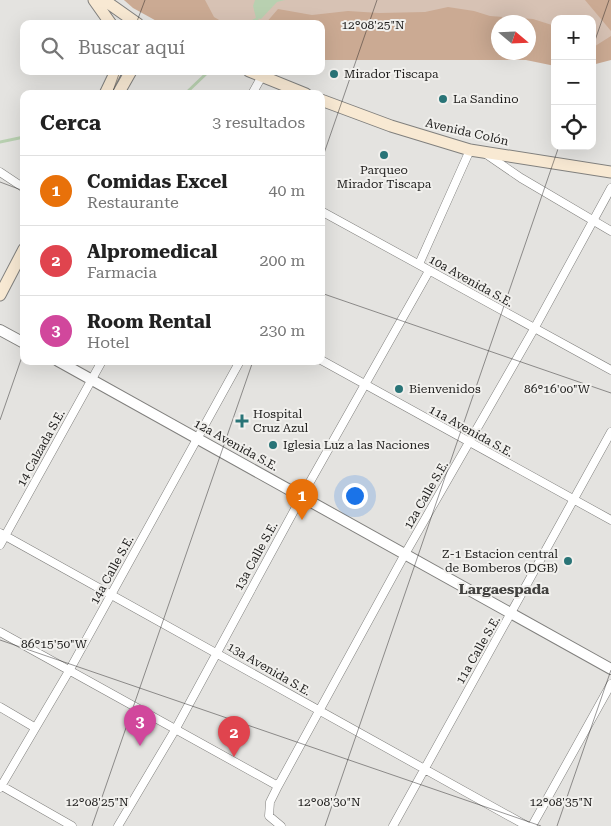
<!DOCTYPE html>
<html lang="es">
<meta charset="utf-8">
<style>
body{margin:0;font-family:"Roboto Serif",serif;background:#f2f2f2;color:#222}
.controls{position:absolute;right:15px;top:15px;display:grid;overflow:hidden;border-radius:10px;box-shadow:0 5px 20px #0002}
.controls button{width:45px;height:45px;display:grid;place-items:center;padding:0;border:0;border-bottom:1px solid #e0e0e0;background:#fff;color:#222;font:25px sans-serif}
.compass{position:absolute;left:491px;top:15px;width:45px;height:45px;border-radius:50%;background:#fff;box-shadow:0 5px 20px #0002;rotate:109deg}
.you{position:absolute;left:354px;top:495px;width:18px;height:18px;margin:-12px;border:4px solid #fff;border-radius:50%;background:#1a73e8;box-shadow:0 0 0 8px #1a73e833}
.badge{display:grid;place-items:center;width:32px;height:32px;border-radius:50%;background:#d93025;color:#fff;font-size:16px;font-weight:700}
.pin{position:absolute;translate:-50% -41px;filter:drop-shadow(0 1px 2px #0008)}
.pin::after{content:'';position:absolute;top:26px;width:18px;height:15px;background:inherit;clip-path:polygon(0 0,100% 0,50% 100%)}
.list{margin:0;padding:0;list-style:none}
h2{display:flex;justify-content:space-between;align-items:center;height:65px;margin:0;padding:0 20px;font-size:21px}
h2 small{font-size:16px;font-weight:400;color:#767676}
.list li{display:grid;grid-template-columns:32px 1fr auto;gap:15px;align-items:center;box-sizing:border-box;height:70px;padding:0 20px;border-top:1px solid #e0e0e0}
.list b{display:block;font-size:19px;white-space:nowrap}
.list p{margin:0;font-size:16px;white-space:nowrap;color:#767676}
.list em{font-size:16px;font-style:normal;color:#767676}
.icon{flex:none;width:28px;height:28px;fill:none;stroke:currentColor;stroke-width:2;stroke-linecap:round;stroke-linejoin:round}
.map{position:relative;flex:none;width:611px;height:826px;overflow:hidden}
.search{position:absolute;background:#fff;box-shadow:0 5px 20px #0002;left:20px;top:20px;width:305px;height:55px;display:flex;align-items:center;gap:12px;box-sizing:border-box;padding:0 18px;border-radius:10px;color:#767676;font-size:19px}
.panel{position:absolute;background:#fff;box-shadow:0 5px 20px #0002;left:20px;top:90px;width:305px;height:275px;border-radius:10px}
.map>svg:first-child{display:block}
</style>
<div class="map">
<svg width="611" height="826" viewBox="0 0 611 826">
<rect width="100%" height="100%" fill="#e4e3e0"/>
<path fill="#d7c2b4" d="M 124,0 L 611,0 L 611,51 L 592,50 L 592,19 L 555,19 L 555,48 L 528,22 L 498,22 L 498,52 L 526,60 L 460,60 L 321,24 L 162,24 Z"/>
<path fill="#cbaa93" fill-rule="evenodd" d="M 124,0 L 205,0 L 214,17 L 226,24 L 162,24 L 133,8 Z
M 585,0 L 611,0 L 611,31 Z
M 448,7 L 474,11 L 490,16 L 533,19 L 555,26 L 555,66 L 526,60 L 321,60 L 321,24 L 265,24 L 278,9 L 312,15 L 348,11 L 379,13 L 425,12 ZM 528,22 L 528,52 L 498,52 L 498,22 Z
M 611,36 L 611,60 L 592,65 L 592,48 Z"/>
<path fill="#b8d0b0" d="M 255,0 L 285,0 L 277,2 L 261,19 L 256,18 L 253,6 Z"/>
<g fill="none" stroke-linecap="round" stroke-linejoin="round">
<path stroke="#b8d0b0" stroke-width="3" d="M 248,24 L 257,19
M 185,94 L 208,72
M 0,142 L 24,137"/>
<g stroke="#81807e" stroke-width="9">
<path id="minor" d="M 252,94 L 262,76
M 486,154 L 521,178 L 611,231
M 0,172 L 24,188
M 321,211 L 611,370
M 419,264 L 470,150
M 321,360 L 611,520
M 0,533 L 527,826
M 0,545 L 102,361
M 0,632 L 278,786
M 0,707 L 34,727
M 0,785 L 72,826
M 0,788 L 69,671 L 240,361
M 118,826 L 175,730 L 302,496 L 429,271
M 281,826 L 269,816 L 270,802 L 278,786 L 405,554 L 534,329 L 611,188
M 393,826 L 611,432
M 532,826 L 611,684"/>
</g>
<g stroke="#81807e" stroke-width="12">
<path id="tertiary" d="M 0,330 L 24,343
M 58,361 L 611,669"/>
</g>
<g stroke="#81807e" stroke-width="13">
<path id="secondary" d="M 94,0 L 111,24
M 104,0 L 138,24
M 249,71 L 306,94
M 105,94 L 116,71
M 118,94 L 131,71
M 321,100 L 391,126 L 470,150 L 611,172
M 0,295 L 24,249"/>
</g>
<use href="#minor" stroke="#fff" stroke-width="8"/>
<use href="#tertiary" stroke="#fff" stroke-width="10"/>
<use href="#secondary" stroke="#f8e9d3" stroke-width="11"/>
</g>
<path fill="none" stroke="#1e1d1c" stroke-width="1" stroke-opacity="0.45" d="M 136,24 L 145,0M 592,49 L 609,0M 112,94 L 120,71M 321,162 L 377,0M 0,182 L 24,191M 321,293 L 611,393M 0,420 L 24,351M 0,640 L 541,826M 92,826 L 253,361M 325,826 L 559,146M 557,826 L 611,670"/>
<g fill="#297477" stroke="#f1f0ed" stroke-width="2">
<circle cx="334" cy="74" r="5"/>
<circle cx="443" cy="99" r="5"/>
<circle cx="384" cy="155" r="5"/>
<circle cx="399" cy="389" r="5"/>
<path d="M239.5 413.5h5v5h5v5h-5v5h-5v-5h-5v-5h5z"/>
<circle cx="273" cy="445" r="5"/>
<circle cx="568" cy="561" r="5"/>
</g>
<g text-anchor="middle" stroke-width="4" stroke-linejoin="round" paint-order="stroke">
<g font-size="12" fill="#1e1d1c" stroke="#f1f0ed" text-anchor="start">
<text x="344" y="78">Mirador Tiscapa</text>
<text x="453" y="103">La Sandino</text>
<text x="384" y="174" text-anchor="middle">Parqueo<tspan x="384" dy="14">Mirador Tiscapa</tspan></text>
<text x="409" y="393">Bienvenidos</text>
<text x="253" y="418">Hospital<tspan x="253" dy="14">Cruz Azul</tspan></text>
<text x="283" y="449">Iglesia Luz a las Naciones</text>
<text x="558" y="558" text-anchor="end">Z-1 Estacion central<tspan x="558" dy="14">de Bomberos (DGB)</tspan></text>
</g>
<g font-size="12" fill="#1e1d1c" stroke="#f1f0ed">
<text transform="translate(467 132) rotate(13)" y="4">Avenida Colón</text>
<text transform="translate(471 281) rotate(29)" y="4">10a Avenida S.E.</text>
<text transform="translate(471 431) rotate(29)" y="4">11a Avenida S.E.</text>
<text transform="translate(236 445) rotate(29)" y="4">12a Avenida S.E.</text>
<text transform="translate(41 448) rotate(-61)" y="4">14 Calzada S.E.</text>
<text transform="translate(426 495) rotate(-60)" y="4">12a Calle S.E.</text>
<text transform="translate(256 556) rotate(-61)" y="4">13a Calle S.E.</text>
<text transform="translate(112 570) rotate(-61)" y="4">14a Calle S.E.</text>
<text transform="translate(478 650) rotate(-60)" y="4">11a Calle S.E.</text>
<text transform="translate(269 669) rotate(30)" y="4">13a Avenida S.E.</text>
</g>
<g font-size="14" font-weight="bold" fill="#41403e" stroke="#f1f0ed">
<text x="504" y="594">Largaespada</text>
</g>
</g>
<g font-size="12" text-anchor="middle" fill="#1e1d1c" stroke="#f1f0ed" stroke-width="4" stroke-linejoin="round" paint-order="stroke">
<text x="373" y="29">12°08'25"N</text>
<text x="557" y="393">86°16'00"W</text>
<text x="54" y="648">86°15'50"W</text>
<text x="97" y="806">12°08'25"N</text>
<text x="329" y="806">12°08'30"N</text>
<text x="561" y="806">12°08'35"N</text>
</g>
</svg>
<div class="controls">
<button>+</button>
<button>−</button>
<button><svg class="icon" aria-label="locate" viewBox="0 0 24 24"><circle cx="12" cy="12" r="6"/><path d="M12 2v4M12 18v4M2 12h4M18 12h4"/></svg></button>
</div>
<svg class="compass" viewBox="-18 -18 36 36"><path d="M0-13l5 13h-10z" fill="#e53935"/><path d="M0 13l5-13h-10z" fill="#767676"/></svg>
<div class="you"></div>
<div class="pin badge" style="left:302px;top:520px;background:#e8710a">1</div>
<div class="pin badge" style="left:234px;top:757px;background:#e0444e">2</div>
<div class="pin badge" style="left:140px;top:746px;background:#d1479c">3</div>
<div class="search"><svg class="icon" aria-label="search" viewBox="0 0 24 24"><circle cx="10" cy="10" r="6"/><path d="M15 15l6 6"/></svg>Buscar aquí</div>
<section class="panel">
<h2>Cerca<small>3 resultados</small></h2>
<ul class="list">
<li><span class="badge" style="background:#e8710a">1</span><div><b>Comidas Excel</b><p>Restaurante</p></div><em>40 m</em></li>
<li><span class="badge" style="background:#e0444e">2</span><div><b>Alpromedical</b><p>Farmacia</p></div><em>200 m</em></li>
<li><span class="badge" style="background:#d1479c">3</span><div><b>Room Rental</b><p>Hotel</p></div><em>230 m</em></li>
</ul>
</section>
</div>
